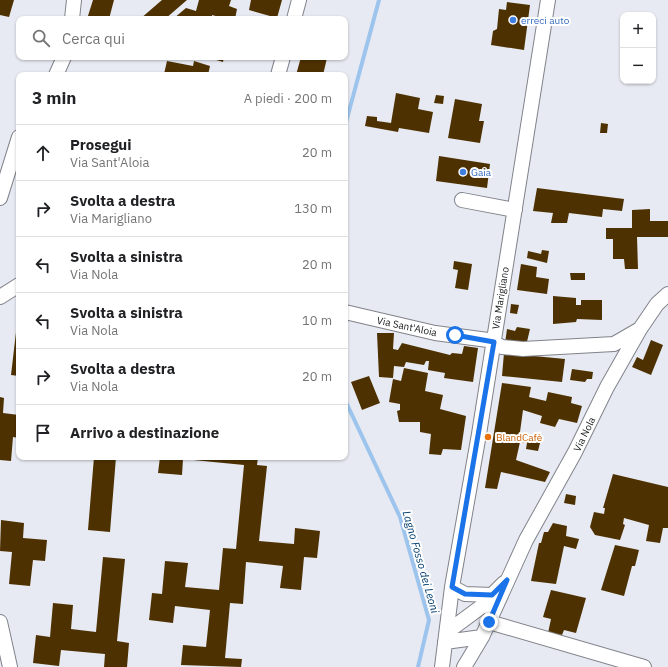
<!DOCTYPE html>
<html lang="it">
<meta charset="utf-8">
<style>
body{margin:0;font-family:"IBM Plex Sans",sans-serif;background:#f6f6f6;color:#202124}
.controls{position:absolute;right:12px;top:12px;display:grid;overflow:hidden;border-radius:8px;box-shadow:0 1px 3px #0004}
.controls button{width:36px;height:36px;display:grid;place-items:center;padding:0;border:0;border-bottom:1px solid #e0e0e0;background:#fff;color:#202124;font:20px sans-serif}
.stop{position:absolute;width:12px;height:12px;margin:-9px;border:3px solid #1a73e8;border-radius:50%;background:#fff}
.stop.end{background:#1a73e8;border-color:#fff;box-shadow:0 1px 4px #0008}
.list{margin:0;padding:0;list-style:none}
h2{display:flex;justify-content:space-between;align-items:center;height:52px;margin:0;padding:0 16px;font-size:17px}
h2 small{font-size:13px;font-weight:400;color:#757577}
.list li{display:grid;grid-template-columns:26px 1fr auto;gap:12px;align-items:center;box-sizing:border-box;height:56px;padding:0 16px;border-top:1px solid #e0e0e0}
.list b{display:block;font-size:15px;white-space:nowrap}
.list p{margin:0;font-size:13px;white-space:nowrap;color:#757577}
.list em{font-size:13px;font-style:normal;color:#757577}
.icon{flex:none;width:22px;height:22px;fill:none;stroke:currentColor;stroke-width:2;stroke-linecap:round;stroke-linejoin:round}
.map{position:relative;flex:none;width:668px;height:667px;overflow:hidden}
.search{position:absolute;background:#fff;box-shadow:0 1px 3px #0004;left:16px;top:16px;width:332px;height:44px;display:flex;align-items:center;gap:10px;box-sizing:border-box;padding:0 14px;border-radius:8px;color:#757577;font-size:15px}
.panel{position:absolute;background:#fff;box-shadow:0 1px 3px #0004;left:16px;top:72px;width:332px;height:388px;border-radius:8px}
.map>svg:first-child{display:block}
</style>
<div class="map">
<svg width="668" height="667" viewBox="0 0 668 667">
<rect width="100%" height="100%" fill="#e7eaf2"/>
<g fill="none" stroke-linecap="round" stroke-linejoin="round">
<path stroke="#9dc4ed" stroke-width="4" d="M 345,126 L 379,0
M 345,400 L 400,517 L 429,620 L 418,667"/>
</g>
<path fill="#4e3100" d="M 0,0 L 14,0 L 9,17 L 0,15 Z
M 93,0 L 114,0 L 109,19 L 87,19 Z
M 162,0 L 187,0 L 165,19 L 140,19 Z
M 199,0 L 231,0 L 229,6 L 237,9 L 235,19 L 226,19 L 212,15 L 212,19 L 173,19 L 186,8 L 196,11 Z
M 251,0 L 282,0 L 277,18 L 249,10 Z
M 507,2 L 530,5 L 524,50 L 491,45 L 493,31 L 497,29 L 499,9 L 506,10 Z
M 206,57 L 224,57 L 223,62 Z
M 301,57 L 327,58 L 323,75 L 296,75 Z
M 167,61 L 193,66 L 194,61 L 210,66 L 208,75 L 169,75 L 164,74 Z
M 396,93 L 420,98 L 418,109 L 433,112 L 429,133 L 399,128 L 398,132 L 365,126 L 367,116 L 377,117 L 377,121 L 391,123 Z
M 436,95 L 444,96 L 443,104 L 434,103 Z
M 455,99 L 482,104 L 479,121 L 484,121 L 480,143 L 448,138 Z
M 601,123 L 608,124 L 607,133 L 600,133 Z
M 439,156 L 490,164 L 487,188 L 436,181 Z
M 537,188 L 624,199 L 622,211 L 603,209 L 602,217 L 569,213 L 567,223 L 551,223 L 553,213 L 533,211 Z
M 650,209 L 650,221 L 668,221 L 668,237 L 637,237 L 638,269 L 625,269 L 624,259 L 613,259 L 613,239 L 606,239 L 606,228 L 632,228 L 632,210 Z
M 542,250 L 549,251 L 547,263 L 527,258 L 528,251 L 541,254 Z
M 454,261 L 472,264 L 468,290 L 455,288 L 458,270 L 453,269 Z
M 521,264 L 537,267 L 536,277 L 549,279 L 547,294 L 517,290 Z
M 570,273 L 585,273 L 585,280 L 571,280 Z
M 553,296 L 576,298 L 576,305 L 581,305 L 581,300 L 602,300 L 602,320 L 577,319 L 576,322 L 553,324 Z
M 511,304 L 519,305 L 517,314 L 510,313 Z
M 17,324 L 19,324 L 19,376 L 11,375 Z
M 517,327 L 530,329 L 526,346 L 505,343 L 507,329 L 515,331 Z
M 377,333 L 394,333 L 393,349 L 398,350 L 402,343 L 450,355 L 452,353 L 462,354 L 464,346 L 478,348 L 473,382 L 444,378 L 445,373 L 428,370 L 429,361 L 426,361 L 424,365 L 406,362 L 404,367 L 394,366 L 393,378 L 379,377 Z
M 651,340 L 663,345 L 651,375 L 632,367 L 637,357 L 643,360 Z
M 504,353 L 565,359 L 562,382 L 502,376 Z
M 404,368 L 428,373 L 425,391 L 443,395 L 440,409 L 466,416 L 461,450 L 443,449 L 441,455 L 429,454 L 431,434 L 420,432 L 420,422 L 399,422 L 397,411 L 400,410 L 400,404 L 389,402 L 393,379 L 401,381 Z
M 572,369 L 593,372 L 592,379 L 587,379 L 585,382 L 570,380 Z
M 369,376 L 380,403 L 362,410 L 351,382 Z
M 502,383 L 531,387 L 529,397 L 546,401 L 548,392 L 572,397 L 571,403 L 582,406 L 577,423 L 559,419 L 555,427 L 540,423 L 542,416 L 523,410 L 520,432 L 541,439 L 538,451 L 526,449 L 527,443 L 520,442 L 516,460 L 550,472 L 545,482 L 501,472 L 497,489 L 485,488 Z
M 0,397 L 4,398 L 3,413 L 19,415 L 19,438 L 13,437 L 11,461 L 0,460 Z
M 94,457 L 116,457 L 110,532 L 88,530 Z
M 160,457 L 258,457 L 257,465 L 267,466 L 259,541 L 294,544 L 295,528 L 320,531 L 317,558 L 304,557 L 301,590 L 280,588 L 283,566 L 246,562 L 243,604 L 230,603 L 225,658 L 242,659 L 241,667 L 181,665 L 183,645 L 206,647 L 210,610 L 175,606 L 173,623 L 149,620 L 152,593 L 162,594 L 165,561 L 188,563 L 185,587 L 219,590 L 223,548 L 236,549 L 244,465 L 183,459 L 182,475 L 158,473 Z
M 613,474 L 668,487 L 668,528 L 663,528 L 660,543 L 646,541 L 649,525 L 624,518 L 623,524 L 625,525 L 620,540 L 595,535 L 590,527 L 594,512 L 604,514 L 605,508 L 603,508 Z
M 566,494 L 576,496 L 575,505 L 564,503 Z
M 1,520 L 24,523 L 23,538 L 47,540 L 45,561 L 33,560 L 30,586 L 9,584 L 12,552 L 0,551 Z
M 553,523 L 567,526 L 566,536 L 579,539 L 576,549 L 564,546 L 556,584 L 531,581 L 539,543 L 541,543 L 544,532 L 548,532 Z
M 615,545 L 639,550 L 635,566 L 632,566 L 624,596 L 601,590 Z
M 103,557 L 125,559 L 117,641 L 129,643 L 127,667 L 104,667 L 105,654 L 61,650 L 59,666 L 33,663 L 36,635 L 50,637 L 53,603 L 73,605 L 71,629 L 96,632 Z
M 551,590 L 586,598 L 576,633 L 564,630 L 562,635 L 548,633 L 551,619 L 543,617 Z"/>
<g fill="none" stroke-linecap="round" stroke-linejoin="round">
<g stroke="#80838a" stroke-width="16">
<path id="minor" d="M 72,19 L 74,0
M 294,19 L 299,0
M 56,75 L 64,57
M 278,75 L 283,57
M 0,198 L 19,137
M 462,200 L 515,210
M 0,297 L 19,285
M 345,312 L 435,333 L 488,340 L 502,347 L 523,349 L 614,344 L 640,329
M 452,587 L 465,594 L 492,595 L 504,583
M 0,622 L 10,667
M 489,622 L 644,667
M 447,632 L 485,604 L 492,595
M 445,642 L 482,637
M 442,667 L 452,587 L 479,434 L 548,0
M 464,667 L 482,637 L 526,540 L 575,452 L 607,387 L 640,329 L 657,304 L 668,294"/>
</g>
<use href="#minor" stroke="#fff" stroke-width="14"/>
</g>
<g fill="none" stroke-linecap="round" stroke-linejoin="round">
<path stroke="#1a73e8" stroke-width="5" d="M 455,335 L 494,342 L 452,587 L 465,594 L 492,595 L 507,580 L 489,622"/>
</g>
<g fill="#3f7fe0" stroke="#fff" stroke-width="1.5">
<circle cx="513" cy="20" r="4"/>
<circle cx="463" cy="172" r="4"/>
</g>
<circle fill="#e8710a" stroke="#fff" stroke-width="1.5" cx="488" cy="437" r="4"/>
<g text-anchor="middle" stroke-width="4" stroke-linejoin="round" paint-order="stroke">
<g font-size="10" fill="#366cbe" stroke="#fff" text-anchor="start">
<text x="521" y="24">erreci auto</text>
<text x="471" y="176">Gaia</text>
</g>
<g font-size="10" fill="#17191b" stroke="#fff">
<text transform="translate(500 298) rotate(-81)" y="4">Via Marigliano</text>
<text transform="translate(407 326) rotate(12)" y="4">Via Sant'Aloia</text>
<text transform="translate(584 434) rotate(-64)" y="4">Via Nola</text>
</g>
<g font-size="10" fill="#c56008" stroke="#fff" text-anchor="start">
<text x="496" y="441">BlandCafè</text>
</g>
<g font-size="11" font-style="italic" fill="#003d6f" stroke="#fff">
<text transform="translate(421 562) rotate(74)" y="4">Lagno Fosso dei Leoni</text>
</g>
</g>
</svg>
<div class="controls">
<button>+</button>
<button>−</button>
</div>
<div class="stop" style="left:455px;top:335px"></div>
<div class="stop end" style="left:489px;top:622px"></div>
<div class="search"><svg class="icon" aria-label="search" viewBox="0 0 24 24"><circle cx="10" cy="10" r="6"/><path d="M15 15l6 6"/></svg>Cerca qui</div>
<section class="panel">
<h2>3 min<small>A piedi · 200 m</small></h2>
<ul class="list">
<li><svg class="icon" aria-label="ahead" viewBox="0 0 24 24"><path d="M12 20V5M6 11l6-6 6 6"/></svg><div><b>Prosegui</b><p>Via Sant'Aloia</p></div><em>20 m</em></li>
<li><svg class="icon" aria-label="right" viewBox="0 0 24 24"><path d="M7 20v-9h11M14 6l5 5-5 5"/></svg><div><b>Svolta a destra</b><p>Via Marigliano</p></div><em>130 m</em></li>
<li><svg class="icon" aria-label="left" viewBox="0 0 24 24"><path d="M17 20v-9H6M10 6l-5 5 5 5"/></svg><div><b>Svolta a sinistra</b><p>Via Nola</p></div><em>20 m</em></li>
<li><svg class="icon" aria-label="left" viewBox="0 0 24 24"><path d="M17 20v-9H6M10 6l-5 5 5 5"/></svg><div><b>Svolta a sinistra</b><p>Via Nola</p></div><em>10 m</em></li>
<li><svg class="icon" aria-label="right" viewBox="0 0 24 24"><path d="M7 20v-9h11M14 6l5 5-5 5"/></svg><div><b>Svolta a destra</b><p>Via Nola</p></div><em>20 m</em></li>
<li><svg class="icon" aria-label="arrive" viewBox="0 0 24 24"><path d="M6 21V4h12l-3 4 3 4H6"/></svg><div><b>Arrivo a destinazione</b></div></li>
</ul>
</section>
</div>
